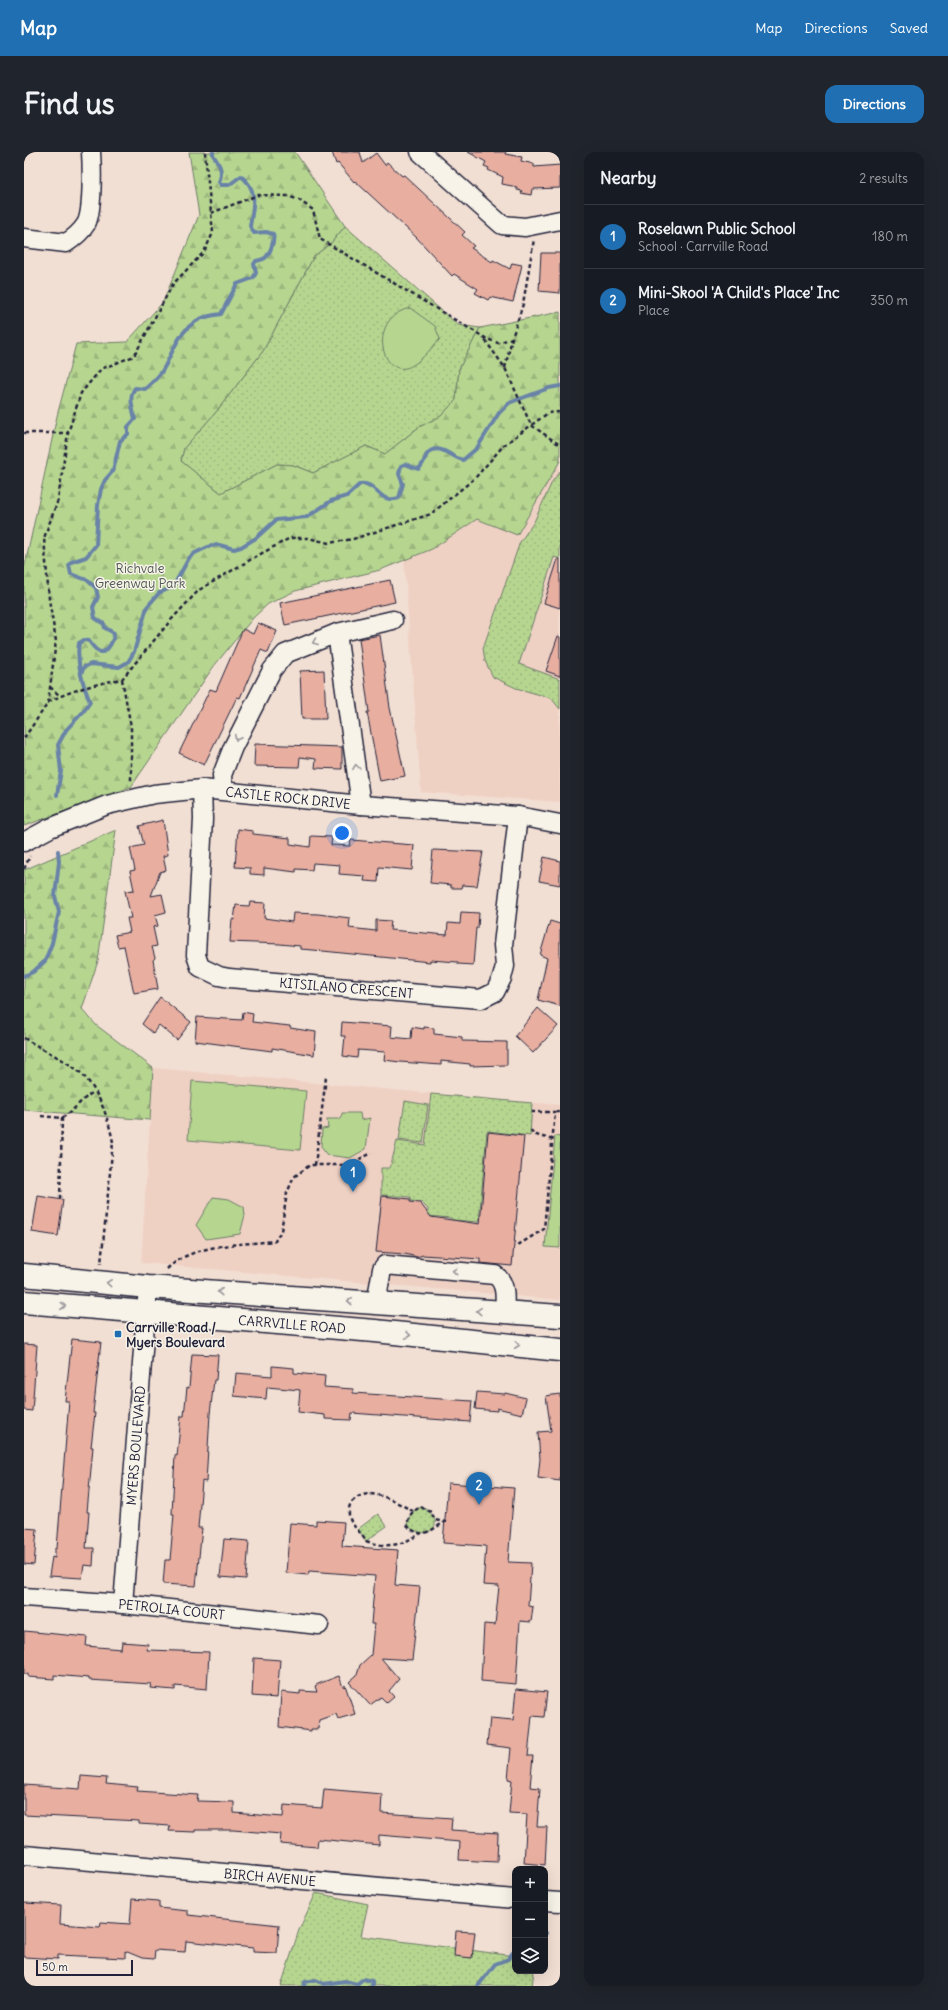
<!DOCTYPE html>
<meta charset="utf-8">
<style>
body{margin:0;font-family:Delius,sans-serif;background:#20242c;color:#f1f3f6}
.controls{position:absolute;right:12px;bottom:12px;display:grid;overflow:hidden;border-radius:8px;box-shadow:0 4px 16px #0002}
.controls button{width:36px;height:36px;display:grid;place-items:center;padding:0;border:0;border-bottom:1px solid #363941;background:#171b24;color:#f1f3f6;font:20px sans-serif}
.scale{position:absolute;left:12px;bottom:10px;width:97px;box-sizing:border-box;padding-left:4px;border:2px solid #22223b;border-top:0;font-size:11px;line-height:14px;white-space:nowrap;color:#22223b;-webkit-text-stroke:3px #f7f3e8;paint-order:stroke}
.you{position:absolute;left:318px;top:681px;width:14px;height:14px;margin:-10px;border:3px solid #fff;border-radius:50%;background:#1a73e8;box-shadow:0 0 0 6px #1a73e833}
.badge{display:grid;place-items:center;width:26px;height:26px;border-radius:50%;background:#1f6fb2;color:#fff;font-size:13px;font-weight:700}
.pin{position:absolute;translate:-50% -33px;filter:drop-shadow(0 1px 2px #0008)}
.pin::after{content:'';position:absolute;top:21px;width:14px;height:12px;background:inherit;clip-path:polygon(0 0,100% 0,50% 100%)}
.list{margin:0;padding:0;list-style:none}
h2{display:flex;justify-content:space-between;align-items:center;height:52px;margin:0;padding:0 16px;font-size:17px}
h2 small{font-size:13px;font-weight:400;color:#9ea1a6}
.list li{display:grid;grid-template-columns:26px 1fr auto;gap:12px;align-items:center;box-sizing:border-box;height:64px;padding:0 16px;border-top:1px solid #363941}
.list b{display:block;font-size:15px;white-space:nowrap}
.list p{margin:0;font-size:13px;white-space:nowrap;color:#9ea1a6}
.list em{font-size:13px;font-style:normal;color:#9ea1a6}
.icon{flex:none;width:22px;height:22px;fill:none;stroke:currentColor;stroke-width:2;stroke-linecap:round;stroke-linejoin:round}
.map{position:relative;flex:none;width:536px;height:1834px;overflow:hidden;border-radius:12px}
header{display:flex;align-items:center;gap:24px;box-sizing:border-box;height:56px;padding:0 20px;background:#1f6fb2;color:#fff}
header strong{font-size:19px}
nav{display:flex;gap:22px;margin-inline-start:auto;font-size:14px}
.intro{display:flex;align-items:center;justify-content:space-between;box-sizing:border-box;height:96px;padding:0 24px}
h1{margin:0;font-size:28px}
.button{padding:10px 18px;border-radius:12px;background:#1f6fb2;color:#fff;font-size:14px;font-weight:700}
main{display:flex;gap:24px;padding:0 24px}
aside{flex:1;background:#171b24;border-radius:12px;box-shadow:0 4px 16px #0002}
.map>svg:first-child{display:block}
</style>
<header>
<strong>Map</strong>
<nav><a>Map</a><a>Directions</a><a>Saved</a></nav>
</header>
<div class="intro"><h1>Find us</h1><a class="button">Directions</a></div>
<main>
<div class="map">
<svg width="536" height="1834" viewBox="0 0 536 1834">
<defs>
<pattern id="grass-dots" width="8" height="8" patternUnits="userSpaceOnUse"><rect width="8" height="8" fill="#b6d690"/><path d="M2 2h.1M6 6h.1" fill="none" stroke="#9cb77d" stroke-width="1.8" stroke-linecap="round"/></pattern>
<pattern id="forest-firs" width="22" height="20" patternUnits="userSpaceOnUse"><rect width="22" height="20" fill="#b6d690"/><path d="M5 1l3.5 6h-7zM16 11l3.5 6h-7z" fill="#9cb77d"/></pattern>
</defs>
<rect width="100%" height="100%" fill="#f2dfd3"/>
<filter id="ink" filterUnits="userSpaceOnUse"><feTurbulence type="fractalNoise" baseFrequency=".025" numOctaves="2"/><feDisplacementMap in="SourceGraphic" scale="8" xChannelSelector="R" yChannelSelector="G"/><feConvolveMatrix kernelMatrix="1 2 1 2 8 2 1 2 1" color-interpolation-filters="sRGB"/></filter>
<g filter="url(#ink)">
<path fill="#efd1c4" d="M 535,309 L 536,650 L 397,640 L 380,408 L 408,397 L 453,367 Z
M 129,916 L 536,953 L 536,1148 L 117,1111 Z"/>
<path fill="url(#grass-dots)" stroke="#6c7c66" d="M 321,74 L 434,173 L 456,176 L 435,217 L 432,248 L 417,264 L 395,275 L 361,302 L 342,294 L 289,321 L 269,313 L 253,312 L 197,341 L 157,309 L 160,296 L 192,260 L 239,199 L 290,104 L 307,91 Z
M 536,319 L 536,407 L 530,405 L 495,512 L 536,527 L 536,557 L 527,546 L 492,536 L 469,525 L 461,509 L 459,496 L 496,390 L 510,370 L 528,330 Z
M 407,942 L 508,951 L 506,984 L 463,979 L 455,1070 L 429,1068 L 427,1066 L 404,1064 L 404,1057 L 397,1050 L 387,1049 L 387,1045 L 357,1043 L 357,1016 L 366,1016 L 373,989 L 401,993 Z
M 381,949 L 404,953 L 399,991 L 375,988 Z
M 397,1355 C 427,1369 403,1393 383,1373 C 385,1363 388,1359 397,1355 Z
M 354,1362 L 363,1374 L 342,1389 L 334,1377 Z
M 292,1741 L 344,1752 L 337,1784 L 491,1804 L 491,1819 L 510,1819 L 508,1834 L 257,1834 L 275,1778 Z"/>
<path fill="url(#forest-firs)" stroke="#6c7c66" d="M 165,0 L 271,0 L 321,74 L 307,91 L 290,104 L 239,199 L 192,260 L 160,296 L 157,309 L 197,341 L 253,312 L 269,313 L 289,321 L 342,294 L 361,302 L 395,275 L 417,264 L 432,248 L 435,217 L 456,176 L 536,160 L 536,309 L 493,383 L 453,367 L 408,397 L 356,418 L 271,439 L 244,452 L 229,466 L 190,514 L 107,635 L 0,674 L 0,418 L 33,264 L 52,192 L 103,190 L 139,150 L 175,63 Z
M 92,678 L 74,809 L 58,857 L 72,873 L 129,916 L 126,968 L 0,958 L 0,718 Z"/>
<path fill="#b6d690" stroke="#6c7c66" d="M 386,156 L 411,174 L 416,187 C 408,195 399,207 389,213 C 358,232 341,166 386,156 Z
M 168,929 L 282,939 L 276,998 L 164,988 Z
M 318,961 L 336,961 L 337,968 L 346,966 L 342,997 L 326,1006 L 303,1003 L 297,995 L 298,977 L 304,976 L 303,967 L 317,967 Z
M 531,984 L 536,985 L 536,1096 L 521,1095 Z
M 189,1045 L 205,1047 L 220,1055 L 221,1063 L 216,1082 L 182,1087 L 172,1073 Z"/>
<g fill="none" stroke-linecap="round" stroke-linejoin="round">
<path stroke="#6983a8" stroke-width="4" d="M 57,522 L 60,515 L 67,512 L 95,515 L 104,510 L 110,500 L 123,455 L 135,441 L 149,435 L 165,406 L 171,401 L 186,394 L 195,393 L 210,397 L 217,395 L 232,386 L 252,368 L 283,365 L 307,349 L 323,344 L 336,332 C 353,329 354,353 375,346 L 379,332 L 375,322 L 377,314 L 381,312 L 394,317 C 400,313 400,306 404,301 C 415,290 428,306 439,308 L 453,296 L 475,261 L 485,251 L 525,236 L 536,234
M 33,643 L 37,619 L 34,593 L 42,578 L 59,560 L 66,550 C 58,531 52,511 55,491 L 60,488 L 65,489 C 67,492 71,497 74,499 C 83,504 90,487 90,481 L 81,476 L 80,472 L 71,466 L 69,455 L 74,445 L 72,436 L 63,428 L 47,422 L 45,413 L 47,410 L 62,405 L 72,393 L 74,353 L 77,337 L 81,328 L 89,319 L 96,289 L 104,282 L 104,275 L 111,267 C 109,257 104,245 111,236 L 121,237 C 129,230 137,223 141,214 C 150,197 156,177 176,167 C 182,164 190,163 197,162 L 213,132 L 229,126 L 232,121 L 230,112 L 232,109 C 235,108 239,108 241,106 C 246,102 251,88 249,82 L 242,80 L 230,81 L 226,74 C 229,54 235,38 217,24 L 205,33 L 197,33 L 195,30 C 200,19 195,12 189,3 L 189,0
M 0,824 L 9,820 L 21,809 L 28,791 L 35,760 L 31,744 L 35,710 L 34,699
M 521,1782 L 522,1781
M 280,1834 L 281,1830 L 292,1828 L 300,1832 L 321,1829 L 333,1832 L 339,1827 L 348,1829 L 348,1834
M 454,1834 L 471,1812 L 484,1807 L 491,1798"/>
</g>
<path fill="#e8afa1" stroke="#22223b" d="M 308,0 L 336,0 L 339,11 L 352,1 L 361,13 L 363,10 L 378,24 L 380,23 L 441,80 L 438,83 L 450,94 L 447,96 L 468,110 L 469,108 L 486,117 L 488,111 L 498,113 L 489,150 L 466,145 L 464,148 L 451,141 L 454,137 L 430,122 L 428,124 L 393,86 L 331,29 L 330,30 L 314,11 L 312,12 Z
M 444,0 L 482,0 L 481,2 L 498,5 L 497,9 L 510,12 L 510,15 L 536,13 L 536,36 L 508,37 L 507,43 L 497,41 L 498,39 L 493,38 L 493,35 L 478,32 L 479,25 L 464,18 L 465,16 L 460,14 L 462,10 Z
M 517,101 L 536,101 L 536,141 L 515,139 Z
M 534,407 L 536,407 L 536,456 L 520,451 Z
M 366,428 L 371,450 L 261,473 L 256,451 Z
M 234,471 L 253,479 L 244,501 L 237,498 L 216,546 L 213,545 L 180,613 L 155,601 L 186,537 L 192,539 L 219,477 L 229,482 Z
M 356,483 L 366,556 L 381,624 L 356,629 L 343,560 L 345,560 L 335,487 Z
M 534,484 L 536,485 L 536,524 L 522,519 Z
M 300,518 L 302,567 L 278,567 L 276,519 Z
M 231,592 L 318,595 L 318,617 L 291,616 L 292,607 L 276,605 L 275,615 L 230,614 Z
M 139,668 L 144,703 L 139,704 L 142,718 L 136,720 L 127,744 L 138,742 L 142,760 L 131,763 L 134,774 L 129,775 L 133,794 L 128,795 L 131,806 L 129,808 L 134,837 L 110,841 L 100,794 L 94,795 L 91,783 L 106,780 L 103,766 L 107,766 L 101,739 L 110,738 L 106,719 L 111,718 L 106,696 L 120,693 L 115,674 Z
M 214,677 L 229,679 L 229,682 L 266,686 L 266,692 L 286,695 L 287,684 L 308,685 L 307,693 L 326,694 L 327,688 L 390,693 L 388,718 L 355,715 L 354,730 L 340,729 L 341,724 L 315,722 L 316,713 L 289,711 L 288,718 L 272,717 L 272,720 L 240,716 L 240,723 L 226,722 L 226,716 L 211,715 Z
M 409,698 L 459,700 L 453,734 L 438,733 L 437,736 L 427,736 L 427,733 L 406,731 Z
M 520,705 L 536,709 L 536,733 L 515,729 Z
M 226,750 L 241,751 L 240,766 L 268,770 L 269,761 L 294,762 L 326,766 L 325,776 L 352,779 L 352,768 L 367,769 L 366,778 L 423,783 L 424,771 L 436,772 L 437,760 L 455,761 L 454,776 L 452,776 L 449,813 L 434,812 L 434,810 L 406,808 L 406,810 L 289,798 L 276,797 L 276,794 L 256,792 L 206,790 L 208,767 L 210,768 L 212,753 L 225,754 Z
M 526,769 L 536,772 L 536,854 L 514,848 L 523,806 L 516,803 Z
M 136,845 L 167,870 L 153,888 L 135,873 L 129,881 L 118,872 Z
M 514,856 L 534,874 L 509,901 L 491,884 Z
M 219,860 L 229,862 L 228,870 L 266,874 L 266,876 L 292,880 L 290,903 L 248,896 L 248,899 L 171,889 L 173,865 L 218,868 Z
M 318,870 L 368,874 L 367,885 L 387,887 L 388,875 L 400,877 L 400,875 L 410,876 L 410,882 L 438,885 L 438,889 L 483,890 L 483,913 L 446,914 L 446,912 L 417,909 L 417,913 L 376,910 L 360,908 L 361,900 L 334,898 L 333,906 L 319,904 L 321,884 L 317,884 Z
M 464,980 L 500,984 L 488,1114 L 456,1111 L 456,1107 L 399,1103 L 393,1105 L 381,1102 L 352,1100 L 358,1044 L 386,1047 L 386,1050 L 396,1051 L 407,1065 L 456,1072 Z
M 14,1044 L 39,1048 L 34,1084 L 8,1080 Z
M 48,1187 L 77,1190 L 69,1261 L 71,1261 L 67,1295 L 69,1295 L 63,1360 L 65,1360 L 62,1396 L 70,1396 L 69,1414 L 60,1413 L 58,1426 L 25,1424 L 28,1405 L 31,1406 L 31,1396 L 33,1396 L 45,1249 L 41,1249 Z
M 0,1192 L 13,1193 L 8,1259 L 0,1258 Z
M 168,1202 L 194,1203 L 192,1228 L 190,1228 L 186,1262 L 182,1330 L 178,1329 L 174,1376 L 178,1376 L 172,1434 L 139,1432 L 141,1408 L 146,1408 L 150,1362 L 148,1362 L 151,1303 L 153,1304 L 157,1264 L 160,1264 L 163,1235 L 165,1236 Z
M 248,1214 L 270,1216 L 270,1221 L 301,1224 L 300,1235 L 329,1237 L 329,1241 L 448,1249 L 446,1270 L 328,1261 L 327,1268 L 301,1267 L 301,1263 L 274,1260 L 276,1238 L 243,1235 L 242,1247 L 210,1244 L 212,1221 L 248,1224 Z
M 453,1240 L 481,1242 L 481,1241 L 502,1246 L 498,1262 L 473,1256 L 473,1259 L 451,1257 Z
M 536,1242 L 536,1329 L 514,1326 L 516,1307 L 514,1280 L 527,1279 L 522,1244 Z
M 424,1331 L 490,1336 L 484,1410 L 507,1411 L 504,1454 L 509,1455 L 507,1470 L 496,1469 L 492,1532 L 457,1529 L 460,1472 L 471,1473 L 475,1434 L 459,1433 L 462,1394 L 419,1391 Z
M 292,1368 L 320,1370 L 318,1394 L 374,1398 L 371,1433 L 396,1435 L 388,1508 L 357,1506 L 375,1527 L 365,1539 L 370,1545 L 363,1551 L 357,1545 L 346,1553 L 325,1530 L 333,1523 L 336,1513 L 347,1503 L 350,1472 L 347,1472 L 351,1424 L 285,1419 L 284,1423 L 262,1421 L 266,1371 L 292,1373 Z
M 0,1376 L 13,1377 L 10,1413 L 0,1412 Z
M 200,1387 L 225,1389 L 222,1427 L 196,1425 Z
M 0,1479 L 63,1485 L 62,1494 L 97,1497 L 98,1490 L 124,1492 L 123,1498 L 185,1500 L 183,1537 L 151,1534 L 151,1538 L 126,1536 L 127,1532 L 65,1528 L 65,1526 L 30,1523 L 30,1527 L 4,1525 L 4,1522 L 0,1522 Z
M 230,1506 L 256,1508 L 253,1546 L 228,1544 Z
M 315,1524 L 319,1535 L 321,1533 L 331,1562 L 314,1567 L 312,1562 L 295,1568 L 294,1577 L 287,1577 L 287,1579 L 255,1575 L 257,1540 L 276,1542 L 276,1539 L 293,1540 L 291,1534 L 294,1532 Z
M 492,1537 L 523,1540 L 520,1565 L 508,1564 L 504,1604 L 509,1604 L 506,1635 L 516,1636 L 513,1675 L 523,1675 L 521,1713 L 500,1711 L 503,1662 L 485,1661 L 488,1628 L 484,1627 L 487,1596 L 463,1593 L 466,1566 L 489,1568 Z
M 57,1624 L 83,1626 L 82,1632 L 114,1635 L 113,1639 L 174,1643 L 173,1649 L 210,1650 L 210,1661 L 259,1665 L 260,1653 L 298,1656 L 300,1637 L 358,1642 L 357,1661 L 428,1666 L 427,1678 L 474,1681 L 473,1710 L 435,1708 L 436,1690 L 355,1683 L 355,1693 L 294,1687 L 293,1695 L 256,1692 L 257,1682 L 209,1678 L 171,1678 L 171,1680 L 145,1679 L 146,1674 L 115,1672 L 115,1669 L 0,1663 L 0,1633 L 56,1637 Z
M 108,1747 L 135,1749 L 135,1756 L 164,1759 L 164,1763 L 255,1773 L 253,1801 L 229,1800 L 229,1796 L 162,1789 L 161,1800 L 131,1798 L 130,1807 L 118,1806 L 101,1799 L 101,1806 L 34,1803 L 34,1807 L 0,1805 L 0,1751 L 37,1753 L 36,1772 L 76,1775 L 77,1770 L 106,1772 Z
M 432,1779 L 451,1780 L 448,1806 L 430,1804 Z"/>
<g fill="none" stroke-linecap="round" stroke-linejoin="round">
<g stroke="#22223b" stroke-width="21">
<g id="minor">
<path d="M 396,0 L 478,73 L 501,75 L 536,68"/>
<path d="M 0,86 L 42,91 C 50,86 57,80 62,72 C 69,60 68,14 67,0"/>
<path d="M 313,481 L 369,468"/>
<path id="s1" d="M 178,637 L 179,667 L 172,803 L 176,815 L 195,824 L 205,826 L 457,847 L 471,840 L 478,826 L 481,814 L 479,793 L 494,664"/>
<path d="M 199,638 L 198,623 L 209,595 L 248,518 L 261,502 L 313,481 L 337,653"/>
<path id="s2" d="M 0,690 L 26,676 L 83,653 L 130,642 L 178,637 L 337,653 L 494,664 L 536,672"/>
<path d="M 352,1151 L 358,1117 L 361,1113 L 471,1123 C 483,1131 481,1147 480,1160"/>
<path id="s3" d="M 0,1445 L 99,1452 L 295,1473"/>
<path id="s4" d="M 99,1452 L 124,1135"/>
<path id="s5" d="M 0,1703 L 491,1747"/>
<path d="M 521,1749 L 536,1750"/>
</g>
</g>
<g stroke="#22223b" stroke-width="25">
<g id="major">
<path d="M 0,1123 L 124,1135 L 536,1164"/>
<path id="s6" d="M 0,1150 L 351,1179 L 536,1198"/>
</g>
</g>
<path stroke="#22223b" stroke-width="2.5" stroke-dasharray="4 3" stroke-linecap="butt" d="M 187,61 L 234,43 L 264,44 L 275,48 L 289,58 L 296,87 L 463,187 L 474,191 L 488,186
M 461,188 L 481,216 L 507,273 L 536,293
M 481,216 L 488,186 L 499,152 L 510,87
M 0,281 L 44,281
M 98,527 L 107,575 L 107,631
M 26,535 L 36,544
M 24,550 C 48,538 71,532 98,527 L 147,468 L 175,438 L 231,405 L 266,386 L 284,386 L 305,391 L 329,387 L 407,362 L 451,326 L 480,293 L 524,261 L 536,260
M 0,586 L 24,551 L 32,489 L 25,447 L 20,386 L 34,348 L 44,281 L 57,241 L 77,217 L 110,204 L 149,132 L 180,100 L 189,81 L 181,0
M 0,717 L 6,704
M 0,886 C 17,897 36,905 52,917 C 74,934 84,965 89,990 L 77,1112
M 531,960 L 536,960
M 17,964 L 38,966 L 36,1047
M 38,966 C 52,957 57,947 70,940
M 507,978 L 509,982 L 529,988
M 291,1013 L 302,925
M 494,1093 L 520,1077 L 531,960 L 508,960
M 143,1117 C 170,1091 215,1093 251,1089 L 257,1079 L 263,1041 L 270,1025 L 286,1013 L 323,1013 L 348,1001
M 397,1355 L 407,1360 L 411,1368 L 421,1370 C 406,1378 398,1389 383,1373 C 385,1363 388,1359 397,1355 Z
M 389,1359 C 371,1350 347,1333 330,1348 C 324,1352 324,1361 326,1367 C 329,1376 339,1381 342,1389 C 364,1397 377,1393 396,1382"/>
<use href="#minor" stroke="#f7f3e8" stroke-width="18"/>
<use href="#major" stroke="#f7f3e8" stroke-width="22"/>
</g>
<defs><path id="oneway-chevron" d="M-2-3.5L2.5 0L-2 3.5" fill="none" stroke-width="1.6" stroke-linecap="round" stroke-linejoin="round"/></defs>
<g stroke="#97959a">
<use href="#oneway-chevron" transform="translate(291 490) rotate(158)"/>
<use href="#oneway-chevron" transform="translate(213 586) rotate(117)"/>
<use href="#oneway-chevron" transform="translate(332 615) rotate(-98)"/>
<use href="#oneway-chevron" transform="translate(431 1119) rotate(-175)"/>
<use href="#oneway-chevron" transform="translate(85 1131) rotate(-175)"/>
<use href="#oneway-chevron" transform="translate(196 1140) rotate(-176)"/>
<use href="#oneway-chevron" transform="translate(326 1149) rotate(-176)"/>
<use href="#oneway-chevron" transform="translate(39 1154) rotate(5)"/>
<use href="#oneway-chevron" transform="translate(455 1159) rotate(-176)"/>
<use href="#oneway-chevron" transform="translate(384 1183) rotate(6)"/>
<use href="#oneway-chevron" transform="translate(493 1193) rotate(6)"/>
</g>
</g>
<rect fill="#1f6fb2" stroke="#f7f3e8" stroke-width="1.5" x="90" y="1178" width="8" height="8" rx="2"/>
<g text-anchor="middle" stroke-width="3" stroke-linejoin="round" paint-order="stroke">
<g font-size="13" fill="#4e5854" stroke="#f7f3e8">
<text x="116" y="421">Richvale<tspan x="116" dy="15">Greenway Park</tspan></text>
</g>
<g font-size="13" fill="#22223b" stroke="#f7f3e8">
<text dy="5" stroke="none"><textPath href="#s2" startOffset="274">CASTLE ROCK DRIVE</textPath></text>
<text dy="5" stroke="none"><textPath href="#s1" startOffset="328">KITSILANO CRESCENT</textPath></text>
<text dy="5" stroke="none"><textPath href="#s6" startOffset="269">CARRVILLE ROAD</textPath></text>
<text dy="5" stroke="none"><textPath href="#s4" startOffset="159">MYERS BOULEVARD</textPath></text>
<text dy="5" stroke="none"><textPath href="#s3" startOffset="148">PETROLIA COURT</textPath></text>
<text dy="5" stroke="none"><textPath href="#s5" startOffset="247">BIRCH AVENUE</textPath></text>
</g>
<g font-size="13" font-weight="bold" fill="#22223b" stroke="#f7f3e8" text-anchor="start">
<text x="102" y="1180">Carrville Road /<tspan x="102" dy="15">Myers Boulevard</tspan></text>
</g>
</g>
</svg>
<div class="controls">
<button>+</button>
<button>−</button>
<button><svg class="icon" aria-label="layers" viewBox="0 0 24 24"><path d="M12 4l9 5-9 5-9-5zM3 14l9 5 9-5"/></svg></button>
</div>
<div class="scale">50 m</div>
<div class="you"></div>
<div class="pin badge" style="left:329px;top:1040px">1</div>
<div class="pin badge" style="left:455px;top:1353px">2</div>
</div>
<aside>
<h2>Nearby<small>2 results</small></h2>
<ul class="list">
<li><span class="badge">1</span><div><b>Roselawn Public School</b><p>School · Carrville Road</p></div><em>180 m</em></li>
<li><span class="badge">2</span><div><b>Mini-Skool 'A Child's Place' Inc</b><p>Place</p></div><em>350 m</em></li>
</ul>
</aside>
</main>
